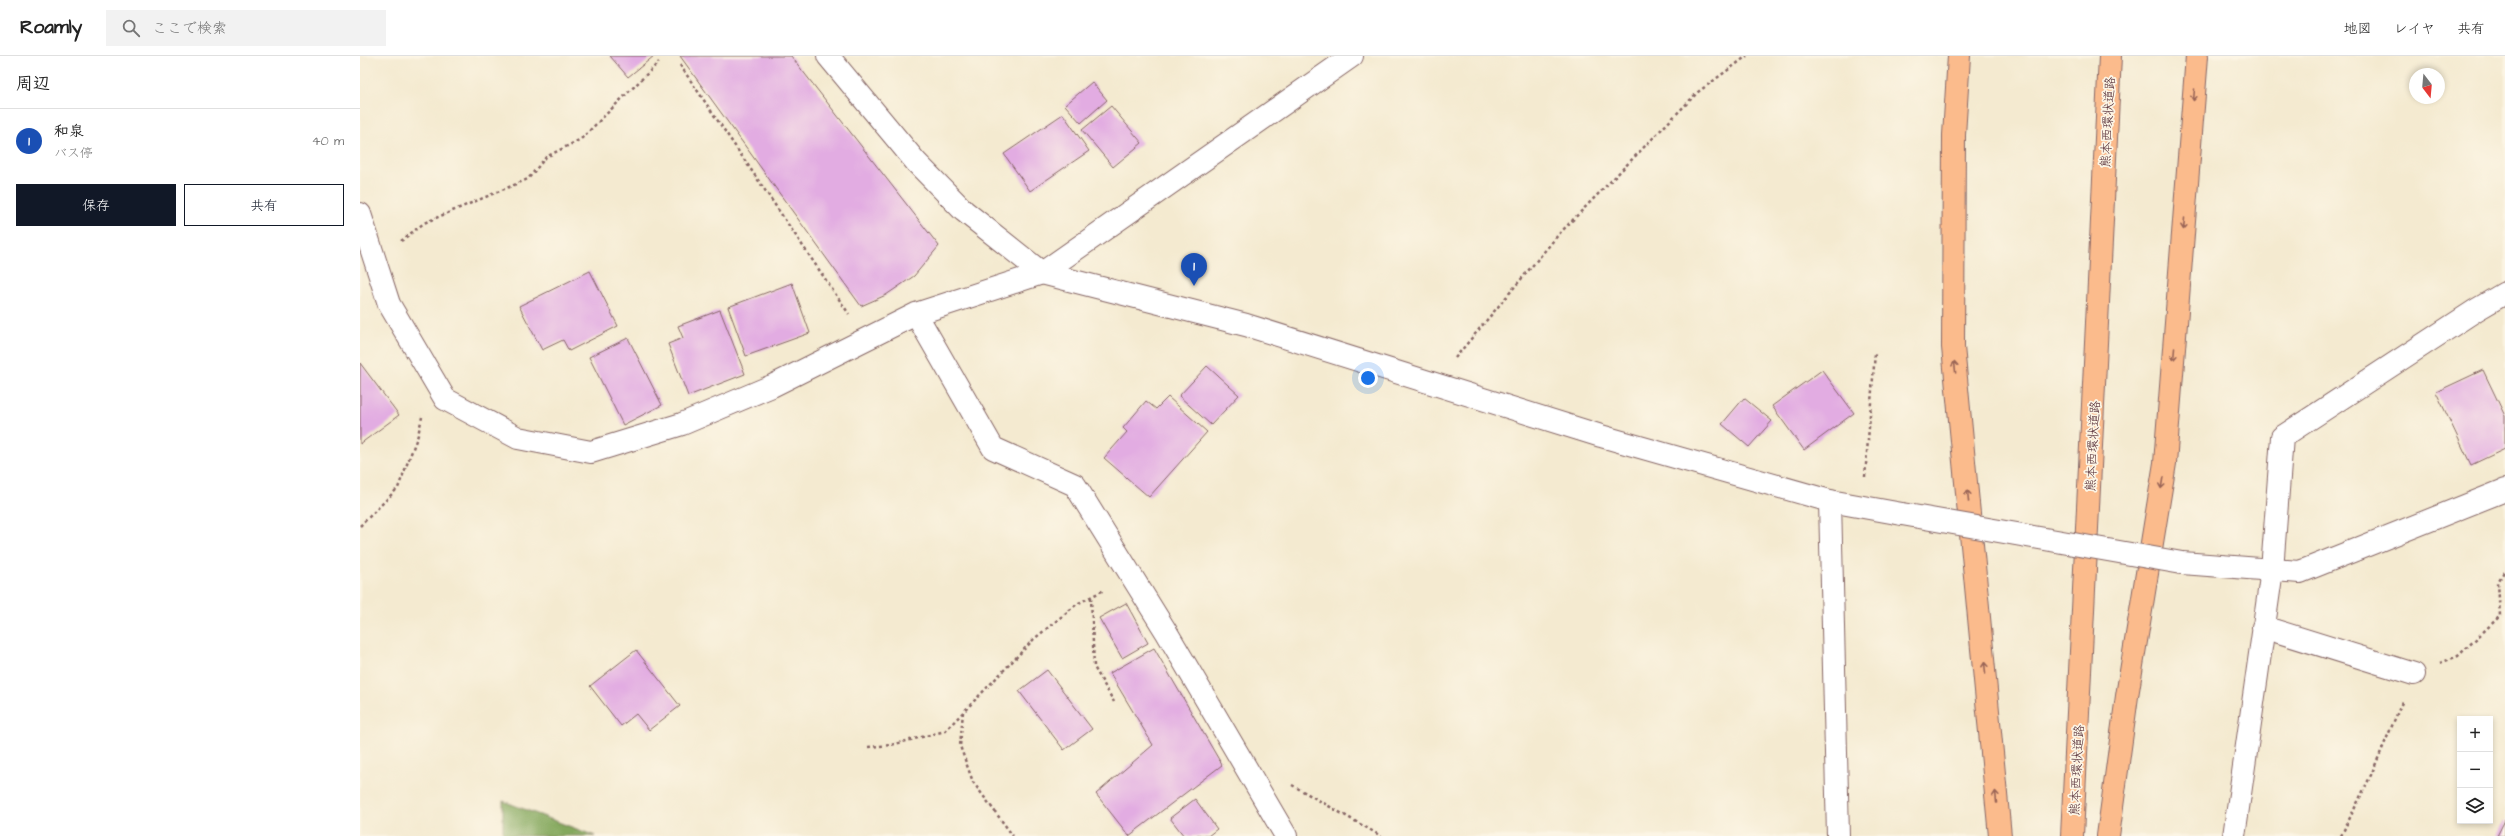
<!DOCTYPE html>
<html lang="ja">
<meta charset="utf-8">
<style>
body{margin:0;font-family:"Architects Daughter","Klee One",sans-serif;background:#f2f2f2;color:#222}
.controls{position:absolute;right:12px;bottom:12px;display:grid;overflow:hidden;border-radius:0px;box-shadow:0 2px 6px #0003}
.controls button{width:36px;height:36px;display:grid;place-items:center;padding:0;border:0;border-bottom:1px solid #e0e0e0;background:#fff;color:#222;font:20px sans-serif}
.compass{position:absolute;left:2049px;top:12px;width:36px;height:36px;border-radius:50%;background:#fff;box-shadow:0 2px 6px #0003;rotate:164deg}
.you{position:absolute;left:1008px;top:322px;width:14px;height:14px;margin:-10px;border:3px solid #fff;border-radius:50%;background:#1a73e8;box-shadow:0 0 0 6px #1a73e833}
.badge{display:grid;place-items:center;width:26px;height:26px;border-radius:50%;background:#111827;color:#fff;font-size:13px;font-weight:700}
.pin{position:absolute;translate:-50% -33px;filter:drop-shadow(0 1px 2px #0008)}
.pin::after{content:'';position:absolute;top:21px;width:14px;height:12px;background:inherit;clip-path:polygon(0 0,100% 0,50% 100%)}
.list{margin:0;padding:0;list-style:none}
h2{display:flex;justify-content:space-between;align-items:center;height:52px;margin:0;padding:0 16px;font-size:17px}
h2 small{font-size:13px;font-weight:400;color:#767676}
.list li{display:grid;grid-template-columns:26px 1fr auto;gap:12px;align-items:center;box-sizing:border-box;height:64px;padding:0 16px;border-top:1px solid #e0e0e0}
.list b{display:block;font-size:15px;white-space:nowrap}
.list p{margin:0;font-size:13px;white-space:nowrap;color:#767676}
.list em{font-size:13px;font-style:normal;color:#767676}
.actions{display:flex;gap:8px;padding:12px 16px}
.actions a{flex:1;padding:9px 0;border:1px solid #111827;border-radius:0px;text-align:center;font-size:14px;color:#111827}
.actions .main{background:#111827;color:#fff}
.icon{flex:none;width:22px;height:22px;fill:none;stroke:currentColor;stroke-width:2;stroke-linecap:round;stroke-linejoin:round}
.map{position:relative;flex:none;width:2145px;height:780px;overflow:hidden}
header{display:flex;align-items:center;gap:24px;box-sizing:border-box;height:56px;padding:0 20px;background:#fff;border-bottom:1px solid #e0e0e0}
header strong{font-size:19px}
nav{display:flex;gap:22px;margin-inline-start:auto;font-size:14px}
.search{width:280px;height:36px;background:#f2f2f2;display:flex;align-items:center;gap:10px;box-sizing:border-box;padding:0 14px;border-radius:0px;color:#767676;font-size:15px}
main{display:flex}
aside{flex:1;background:#fff}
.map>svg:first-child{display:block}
</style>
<header>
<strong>Roamly</strong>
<div class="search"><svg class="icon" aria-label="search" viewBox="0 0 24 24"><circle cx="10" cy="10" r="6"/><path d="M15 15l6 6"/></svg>ここで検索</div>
<nav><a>地図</a><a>レイヤ</a><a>共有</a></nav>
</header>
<main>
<aside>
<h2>周辺<small></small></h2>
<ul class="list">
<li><span class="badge" style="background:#1a4fb4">1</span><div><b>和泉</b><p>バス停</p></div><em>40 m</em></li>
</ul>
<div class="actions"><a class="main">保存</a><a>共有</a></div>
</aside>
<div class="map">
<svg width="2145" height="780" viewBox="0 0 2145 780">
<rect width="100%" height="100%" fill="#fcf5e5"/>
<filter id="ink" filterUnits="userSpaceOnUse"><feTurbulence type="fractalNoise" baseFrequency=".025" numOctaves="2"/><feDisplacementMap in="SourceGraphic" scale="8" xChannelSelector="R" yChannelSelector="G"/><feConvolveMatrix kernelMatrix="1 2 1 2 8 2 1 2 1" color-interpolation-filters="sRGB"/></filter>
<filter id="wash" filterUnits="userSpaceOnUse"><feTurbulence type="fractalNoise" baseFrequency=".012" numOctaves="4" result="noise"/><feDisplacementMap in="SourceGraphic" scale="16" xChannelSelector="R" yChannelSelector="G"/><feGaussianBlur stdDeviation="0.9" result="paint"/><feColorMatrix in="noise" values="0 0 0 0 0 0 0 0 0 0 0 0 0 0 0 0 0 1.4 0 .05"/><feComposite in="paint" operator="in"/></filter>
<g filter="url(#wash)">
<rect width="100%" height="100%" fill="#f4ead0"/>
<path fill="#84a85d" stroke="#676444" d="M 143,745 L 235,780 L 143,780 Z"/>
<g id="blocks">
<path fill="#e2ace2" d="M 250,0 L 294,0 L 268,21 Z
M 320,0 L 431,0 L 579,190 L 554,220 L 526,239 L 501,250 Z
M 732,26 L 747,44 L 721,67 L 705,49 Z
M 751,50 L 782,87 L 753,111 L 722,74 Z
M 703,58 L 729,95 L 670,135 L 644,98 Z
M 230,215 L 258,270 L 209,295 L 203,284 L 182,294 L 159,250 Z
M 432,227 L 450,277 L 386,300 L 368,251 Z
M 360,254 L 385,318 L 328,340 L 308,288 L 323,282 L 318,270 Z
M 268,282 L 302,349 L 263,369 L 229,301 Z
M 0,307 L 39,359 L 0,388 Z
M 847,310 L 879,339 L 851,369 L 819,340 Z
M 1462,314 L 1494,357 L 1444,394 L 1412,350 Z
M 2123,314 L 2145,360 L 2145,393 L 2111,409 L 2076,336 Z
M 808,341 L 847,376 L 789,441 L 744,402 L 767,376 L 763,372 L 786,345 L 796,353 Z
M 1384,342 L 1412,365 L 1389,391 L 1362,368 Z
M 766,547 L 788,587 L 762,602 L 739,562 Z
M 794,592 L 862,709 L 769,780 L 736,738 L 793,689 L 750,617 Z
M 276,594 L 320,650 L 289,674 L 276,658 L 261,670 L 230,630 Z
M 687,614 L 732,673 L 704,694 L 659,635 Z
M 835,743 L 857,773 L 848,780 L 824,780 L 810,762 Z
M 2145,764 L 2145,780 L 2137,780 Z"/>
</g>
</g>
<g filter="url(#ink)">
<use href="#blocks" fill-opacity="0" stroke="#866665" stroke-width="1"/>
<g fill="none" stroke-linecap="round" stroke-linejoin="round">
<g stroke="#866665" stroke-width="24">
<path id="minor" d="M 0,158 L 29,248 L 85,343 L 158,382 L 231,396 L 322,368 L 412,330 L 556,258 L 682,217
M 556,258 L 633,392 L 715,429 L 807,577 L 926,780
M 1470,445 L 1478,780
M 1903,571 L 2054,618
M 1874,780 L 1912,514 L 1922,381 L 2116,254 L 2145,237"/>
</g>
<g stroke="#866665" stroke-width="24">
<path id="tertiary" d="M 468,0 L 556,106 L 604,155 L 682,217 L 886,269 L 1241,380 L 1470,445 L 1542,458
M 682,217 L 992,0
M 1822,507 L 1940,516 L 2145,434"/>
</g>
<g stroke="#866665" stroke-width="24">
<path id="motorway" d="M 1599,0 L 1594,79 L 1593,291 L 1640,780
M 1712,780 L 1750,0
M 1748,780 L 1767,640 L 1805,407 L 1837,0"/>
</g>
<path stroke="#866665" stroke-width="2.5" stroke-dasharray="3 3" stroke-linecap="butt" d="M 320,9 L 489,258
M 41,185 L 64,167 L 168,123 L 186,101 L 221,83 L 299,6
M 1095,302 L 1199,178 L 1338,36 L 1387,0
M 1505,421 L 1515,297
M 0,470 L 38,432 L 58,379 L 62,361
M 731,541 L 734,611 L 754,646
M 2080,607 L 2098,600 L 2140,560 L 2138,526 L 2145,514
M 603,656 L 600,690 L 613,726 L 653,780
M 508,691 L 531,689 L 585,675 L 674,583 L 717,548 L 744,534
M 932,729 L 1021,780
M 1981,780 L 2011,719 L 2043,644"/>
<use href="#minor" stroke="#fff" stroke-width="22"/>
<use href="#tertiary" stroke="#fff" stroke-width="22"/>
<use href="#motorway" stroke="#fbbb8c" stroke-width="22"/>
<g stroke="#866665" stroke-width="24" stroke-linecap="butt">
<path id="tertiary-bridge" d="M 1542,458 L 1822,507"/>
</g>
<use href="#tertiary-bridge" stroke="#fff" stroke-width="22"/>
</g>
<defs><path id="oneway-shaft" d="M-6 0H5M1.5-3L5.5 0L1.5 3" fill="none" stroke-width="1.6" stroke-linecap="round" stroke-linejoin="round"/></defs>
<g stroke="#9a6557">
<use href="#oneway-shaft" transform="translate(1834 39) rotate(95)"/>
<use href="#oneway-shaft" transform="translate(1824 168) rotate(95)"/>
<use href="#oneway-shaft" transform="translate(1814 298) rotate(95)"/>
<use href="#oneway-shaft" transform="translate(1595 311) rotate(-96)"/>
<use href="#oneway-shaft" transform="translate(1802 427) rotate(99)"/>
<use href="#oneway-shaft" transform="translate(1608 440) rotate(-96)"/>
<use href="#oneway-shaft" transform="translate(1625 612) rotate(-95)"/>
<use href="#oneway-shaft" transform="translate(1636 741) rotate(-95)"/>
</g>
</g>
<g text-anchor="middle" stroke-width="3.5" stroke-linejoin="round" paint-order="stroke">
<g font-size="13" fill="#4a1f2b" stroke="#fcf5e5">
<text transform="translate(1747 66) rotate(-87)" y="5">熊本西環状道路</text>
<text transform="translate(1732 390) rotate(-87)" y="5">熊本西環状道路</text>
<text transform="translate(1716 714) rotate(-87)" y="5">熊本西環状道路</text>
</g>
</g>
</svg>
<div class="controls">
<button>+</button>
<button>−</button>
<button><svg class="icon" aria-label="layers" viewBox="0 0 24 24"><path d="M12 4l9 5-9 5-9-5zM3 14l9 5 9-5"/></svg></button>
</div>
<svg class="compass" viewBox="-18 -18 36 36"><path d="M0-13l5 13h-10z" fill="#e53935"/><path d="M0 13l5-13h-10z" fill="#767676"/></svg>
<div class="you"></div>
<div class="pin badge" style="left:834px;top:230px;background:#1a4fb4">1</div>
</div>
</main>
